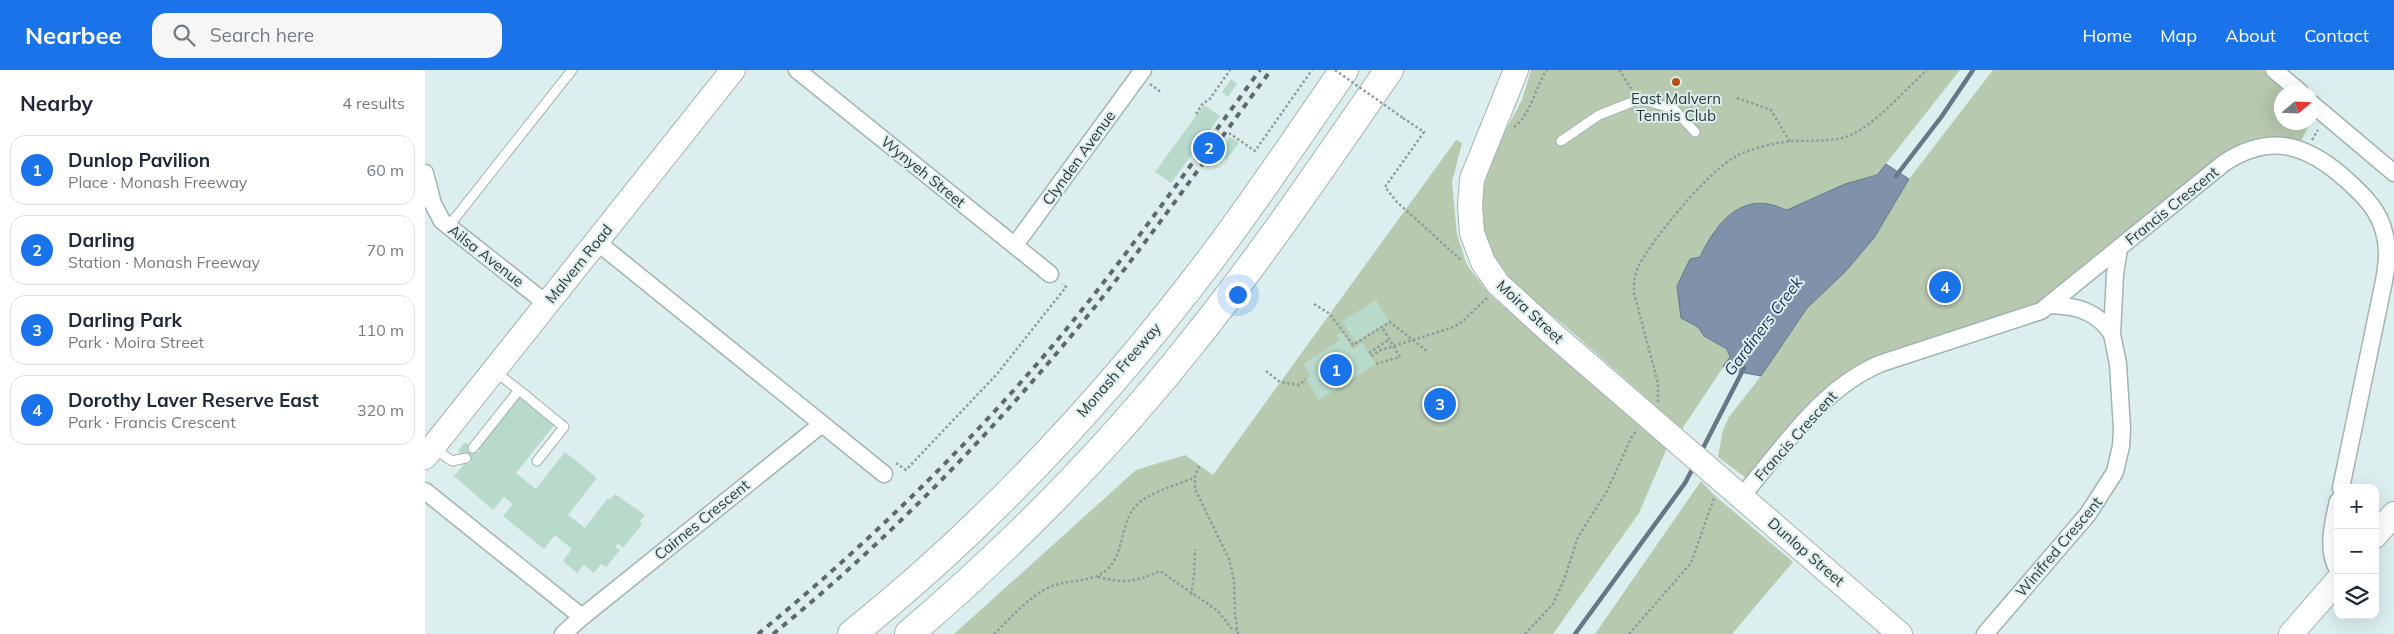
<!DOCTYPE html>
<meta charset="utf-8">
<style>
body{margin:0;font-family:Mulish,sans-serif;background:#f6f6f7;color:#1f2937}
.controls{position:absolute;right:15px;bottom:15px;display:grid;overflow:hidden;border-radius:10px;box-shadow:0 5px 20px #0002}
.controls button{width:45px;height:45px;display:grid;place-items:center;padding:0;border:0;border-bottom:1px solid #e0e1e3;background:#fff;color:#1f2937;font:25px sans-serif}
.compass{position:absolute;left:1849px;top:15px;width:45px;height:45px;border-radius:50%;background:#fff;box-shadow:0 5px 20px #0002;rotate:71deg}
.you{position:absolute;left:812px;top:224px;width:18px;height:18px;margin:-12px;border:4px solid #fff;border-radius:50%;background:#1a73e8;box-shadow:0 0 0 8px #1a73e833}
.badge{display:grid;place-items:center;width:32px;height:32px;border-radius:50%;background:#1a73e8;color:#fff;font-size:16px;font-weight:700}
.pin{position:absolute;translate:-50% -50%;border:2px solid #fff;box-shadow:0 1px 5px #0006}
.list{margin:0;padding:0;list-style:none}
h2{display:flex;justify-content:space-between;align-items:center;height:65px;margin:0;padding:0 20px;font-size:21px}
h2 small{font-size:16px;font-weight:400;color:#747a83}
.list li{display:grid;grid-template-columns:32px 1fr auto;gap:15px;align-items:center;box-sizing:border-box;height:70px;margin:0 10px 10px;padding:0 10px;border:1px solid #e0e1e3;border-radius:15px}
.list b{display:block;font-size:19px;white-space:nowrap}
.list p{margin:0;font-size:16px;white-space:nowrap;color:#747a83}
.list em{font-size:16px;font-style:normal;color:#747a83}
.icon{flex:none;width:28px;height:28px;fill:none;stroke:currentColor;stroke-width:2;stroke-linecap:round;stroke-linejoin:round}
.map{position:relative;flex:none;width:1969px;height:564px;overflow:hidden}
header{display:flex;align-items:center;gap:30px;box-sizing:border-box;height:70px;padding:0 25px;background:#1a73e8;color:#fff}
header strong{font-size:24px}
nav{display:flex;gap:28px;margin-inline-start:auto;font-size:18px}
.search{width:350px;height:45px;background:#f6f6f7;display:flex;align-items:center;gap:12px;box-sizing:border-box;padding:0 18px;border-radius:15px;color:#747a83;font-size:19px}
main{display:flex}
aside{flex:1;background:#fff}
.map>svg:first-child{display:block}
</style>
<header>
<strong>Nearbee</strong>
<div class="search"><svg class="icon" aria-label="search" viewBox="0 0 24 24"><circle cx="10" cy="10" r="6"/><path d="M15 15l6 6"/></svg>Search here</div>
<nav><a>Home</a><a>Map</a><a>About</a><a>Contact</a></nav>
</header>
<main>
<aside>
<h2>Nearby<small>4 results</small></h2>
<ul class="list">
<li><span class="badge">1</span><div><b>Dunlop Pavilion</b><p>Place · Monash Freeway</p></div><em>60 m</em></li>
<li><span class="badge">2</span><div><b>Darling</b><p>Station · Monash Freeway</p></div><em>70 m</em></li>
<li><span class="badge">3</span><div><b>Darling Park</b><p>Park · Moira Street</p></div><em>110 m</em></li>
<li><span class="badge">4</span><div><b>Dorothy Laver Reserve East</b><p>Park · Francis Crescent</p></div><em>320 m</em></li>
</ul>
</aside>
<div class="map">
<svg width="1969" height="564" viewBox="0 0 1969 564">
<rect width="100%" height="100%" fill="#dceeee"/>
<path fill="#b7c9af" d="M 1106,0 L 1535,0 L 1452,105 L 1420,114 L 1362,140 L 1342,134 L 1290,159 L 1275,187 L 1256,247 L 1273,257 L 1279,266 L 1302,279 L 1305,287 L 1257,359 L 1139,255 L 1095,220 L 1071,194 L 1060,168 L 1055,138 L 1057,111 L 1078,65 L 1097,30 Z
M 1568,0 L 1838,0 L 1864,22 L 1856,22 L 1856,52 L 1885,53 L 1876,71 C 1847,65 1824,67 1798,83 L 1614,233 L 1451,287 C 1395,308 1359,364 1321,408 L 1293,387 L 1298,360 L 1304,347 L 1336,306 L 1382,238 L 1419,203 L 1449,168 L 1484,109 Z
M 1031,70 L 1037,73 L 1027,112 L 1032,165 L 1042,195 L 1065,225 L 1242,378 L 1214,443 L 1128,564 L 529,564 L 711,400 L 760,385 L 788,405 Z
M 1276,411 L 1288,424 L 1368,492 L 1307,564 L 1170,564 Z"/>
<path fill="#7f92aa" stroke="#687788" d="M 1461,94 L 1484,109 L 1449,168 L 1419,203 L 1382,238 L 1336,306 L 1304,300 L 1298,296 L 1305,287 L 1302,279 L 1279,266 L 1273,257 L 1256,248 L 1252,216 L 1265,189 L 1275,187 C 1287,161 1309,128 1343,134 C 1349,135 1356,138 1362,140 L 1420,114 L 1452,105 Z"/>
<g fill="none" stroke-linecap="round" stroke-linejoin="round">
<path stroke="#687788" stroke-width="4.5" d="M 1471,106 L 1517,46 L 1548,0
M 1276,382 L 1319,298
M 1150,564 L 1260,413 L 1269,396"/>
</g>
<path fill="#b7daca" d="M 806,9 L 812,14 L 803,27 L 797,22 Z
M 779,35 L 795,46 L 746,113 L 730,102 Z
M 805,67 L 814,73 L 801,90 L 793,84 Z
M 951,230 L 964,251 L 930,272 L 917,251 Z
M 918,262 L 928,280 L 937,273 L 951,294 L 894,330 L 881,309 L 886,306 L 878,294 L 915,270 L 912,265 Z
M 95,327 L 130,354 L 91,403 L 111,419 L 140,382 L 172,408 L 143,445 L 160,458 L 183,428 L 185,430 L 190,424 L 220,445 L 214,452 L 217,454 L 198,478 L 193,473 L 190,477 L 195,480 L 181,497 L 176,494 L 169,503 L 159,495 L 152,503 L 138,491 L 147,479 L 130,465 L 119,479 L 78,446 L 88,434 L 79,427 L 68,440 L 29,406 L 41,392 L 44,394 L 46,392 L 33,381 L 40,372 L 53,383 L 55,381 L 53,379 Z"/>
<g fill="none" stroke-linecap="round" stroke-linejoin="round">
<g stroke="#a1b3b2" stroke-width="11">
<path id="service" d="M 1136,71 L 1174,45 L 1215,29 L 1249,39 L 1270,62
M 23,157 L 147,0
M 94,320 L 139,357 L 112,391
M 8,378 L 27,391 L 41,388
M 48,378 L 94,320 L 69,301"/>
</g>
<g stroke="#a1b3b2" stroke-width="19">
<path id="minor" d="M 372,0 L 625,204
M 1849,0 L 1875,22
M 1886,33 L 1969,103
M 0,103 L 8,134 L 17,151 L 122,234
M 172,172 L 459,404
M 590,175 L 718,0
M 1626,235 C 1652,236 1672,241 1687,264
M 0,421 L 157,547 L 397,354
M 1317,426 C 1358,378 1397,317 1457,293 L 1616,241 L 1799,93 C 1848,61 1885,76 1925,113 C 1940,127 1954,141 1959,162 C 1964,179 1962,194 1959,211 L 1916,418
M 1913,431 C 1908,452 1901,481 1913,500
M 138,564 L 157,547
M 1560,564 L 1663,444 L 1690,402 L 1696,376 L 1697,359 L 1693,294 L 1687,264 L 1690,204 L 1694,179"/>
</g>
<g stroke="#a1b3b2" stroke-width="26">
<path id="secondary" d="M 1091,0 L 1047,109 L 1045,136 L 1047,163 L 1058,192 L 1073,214 L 1130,266 L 1475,564
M 0,387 L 308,0
M 1950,466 L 1969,444
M 1866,564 L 1913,510"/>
</g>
<g stroke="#a1b3b2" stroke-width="30">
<path id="motorway" d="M 427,564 C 562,456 685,323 789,185 C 834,125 876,62 919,0
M 484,564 C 588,475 685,377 770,269 C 839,183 901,91 964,0"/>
</g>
<path stroke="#8f9c9c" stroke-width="2.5" stroke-dasharray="2.5 2.5" stroke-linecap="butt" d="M 1194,0 L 1207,20
M 725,14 L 737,23
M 1312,28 L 1346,40 L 1365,72
M 771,44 L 778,33 L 784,30 L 805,0
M 978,48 L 999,62 L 960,117 L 972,132 L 1037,191
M 1089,57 C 1106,45 1110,17 1122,0
M 804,63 L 830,81 L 887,0
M 1887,70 L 1893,60
M 889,234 L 905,244 L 928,275 L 965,252 L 1003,282
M 944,283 L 965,269
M 946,286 L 956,280 L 1029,257 L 1038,251 L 1062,228
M 951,294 L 975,287 L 957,257
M 841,301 L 855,312 L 874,315 L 881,309
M 1233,332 L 1233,313 L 1209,223 C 1209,214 1209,206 1213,197 C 1229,167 1289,92 1320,82 C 1335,77 1352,72 1368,71 C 1389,70 1409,73 1428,64 C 1450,54 1482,18 1502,0
M 471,393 L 481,400 L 572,304 L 641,217 L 637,214
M 774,396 L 770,407 L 770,419 L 804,489 L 809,510 L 810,544 L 813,564
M 673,507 C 700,514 709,512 735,501 L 793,541 L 806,558 L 812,560
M 766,525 L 769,507 L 770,479
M 569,564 C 586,548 605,525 627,516 C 643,510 665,512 679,502 C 700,487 694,457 709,438 C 722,422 751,416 770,407
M 1100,564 L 1128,534 L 1139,510 L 1153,467 L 1182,421 L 1206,368 L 1212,360
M 1204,564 L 1266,493 L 1289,428"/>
<use href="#service" stroke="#fff" stroke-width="9"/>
<use href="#minor" stroke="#fff" stroke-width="16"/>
<use href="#secondary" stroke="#fff" stroke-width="24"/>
<use href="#motorway" stroke="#fff" stroke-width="28"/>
<path stroke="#5f6969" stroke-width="4" stroke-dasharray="6 6" stroke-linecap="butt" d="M 333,564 C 438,478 536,383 624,280 C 699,191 766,94 835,0
M 348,564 C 465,469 570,360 665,243 C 728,165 786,81 846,0"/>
<path stroke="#8f9c9c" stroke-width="2.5" stroke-dasharray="2.5 2.5" stroke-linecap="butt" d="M 910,0 L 978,48"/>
</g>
<circle fill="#b35114" stroke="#dceeee" stroke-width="2" cx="1251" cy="12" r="5"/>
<g text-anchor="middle" stroke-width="4" stroke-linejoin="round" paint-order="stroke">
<g font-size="15" fill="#323939" stroke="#dceeee">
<text x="1251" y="34">East Malvern<tspan x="1251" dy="17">Tennis Club</tspan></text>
</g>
<g font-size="15" fill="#323939" stroke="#dceeee">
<text transform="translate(654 88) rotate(-54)" y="5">Clynden Avenue</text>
<text transform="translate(498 102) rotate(39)" y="5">Wynyeh Street</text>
<text transform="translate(1747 136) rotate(-39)" y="5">Francis Crescent</text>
<text transform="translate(61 186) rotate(38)" y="5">Ailsa Avenue</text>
<text transform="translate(154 194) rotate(-51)" y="5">Malvern Road</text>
<text transform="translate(1105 242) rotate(43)" y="5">Moira Street</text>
<text transform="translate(694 300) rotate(-49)" y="5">Monash Freeway</text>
<text transform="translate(1371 366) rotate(-48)" y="5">Francis Crescent</text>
<text transform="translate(277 450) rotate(-39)" y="5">Cairnes Crescent</text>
<text transform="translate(1634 477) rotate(-50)" y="5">Winifred Crescent</text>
<text transform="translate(1381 482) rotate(41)" y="5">Dunlop Street</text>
</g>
<g font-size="16" font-style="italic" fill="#132f52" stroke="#dceeee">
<text transform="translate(1338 256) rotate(-53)" y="6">Gardiners Creek</text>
</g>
</g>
</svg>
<div class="controls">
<button>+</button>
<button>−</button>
<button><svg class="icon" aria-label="layers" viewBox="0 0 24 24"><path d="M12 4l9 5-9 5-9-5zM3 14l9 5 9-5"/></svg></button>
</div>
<svg class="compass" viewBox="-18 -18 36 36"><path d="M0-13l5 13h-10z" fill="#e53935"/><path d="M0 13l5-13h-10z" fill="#747a83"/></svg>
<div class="you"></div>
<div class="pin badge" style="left:911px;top:300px">1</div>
<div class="pin badge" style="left:784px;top:78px">2</div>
<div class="pin badge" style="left:1015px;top:334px">3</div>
<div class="pin badge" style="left:1520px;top:217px">4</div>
</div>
</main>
